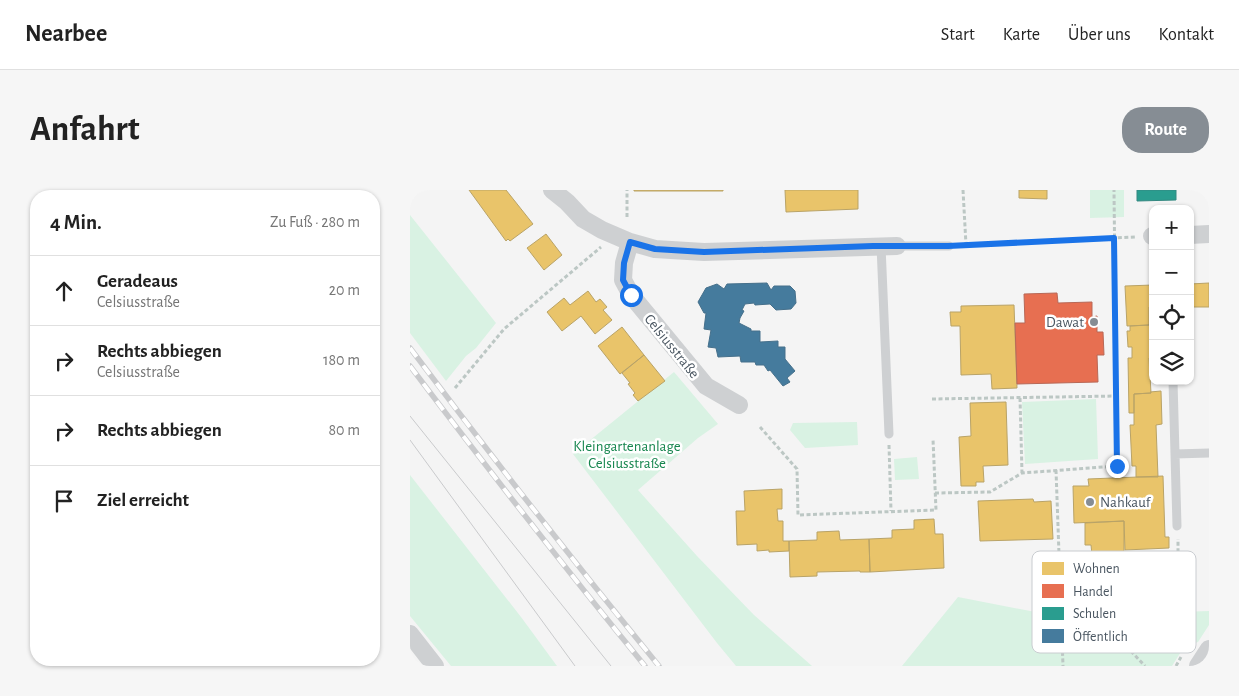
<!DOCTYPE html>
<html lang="de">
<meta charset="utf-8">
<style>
body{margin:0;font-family:"Alegreya Sans",sans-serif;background:#f6f6f6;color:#222}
.controls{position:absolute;right:15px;top:15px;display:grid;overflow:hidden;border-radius:10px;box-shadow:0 1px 4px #0004}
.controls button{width:45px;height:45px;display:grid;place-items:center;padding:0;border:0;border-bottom:1px solid #e0e0e0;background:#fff;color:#222;font:25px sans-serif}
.stop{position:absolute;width:15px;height:15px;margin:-11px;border:4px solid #1a73e8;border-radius:50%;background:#fff}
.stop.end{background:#1a73e8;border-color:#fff;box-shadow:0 1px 5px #0008}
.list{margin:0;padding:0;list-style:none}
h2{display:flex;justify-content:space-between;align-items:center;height:65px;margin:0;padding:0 20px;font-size:21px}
h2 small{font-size:16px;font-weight:400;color:#767676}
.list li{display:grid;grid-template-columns:32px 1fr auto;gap:15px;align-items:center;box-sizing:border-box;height:70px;padding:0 20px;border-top:1px solid #e0e0e0}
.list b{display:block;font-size:19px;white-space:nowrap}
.list p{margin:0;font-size:16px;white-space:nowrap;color:#767676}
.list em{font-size:16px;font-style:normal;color:#767676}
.icon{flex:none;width:28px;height:28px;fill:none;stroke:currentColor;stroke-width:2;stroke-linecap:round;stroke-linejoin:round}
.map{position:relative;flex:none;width:799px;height:476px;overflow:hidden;border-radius:20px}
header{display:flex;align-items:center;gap:30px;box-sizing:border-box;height:70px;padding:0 25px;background:#fff;border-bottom:1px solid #e0e0e0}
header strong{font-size:24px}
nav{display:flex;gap:28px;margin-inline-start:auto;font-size:18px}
.intro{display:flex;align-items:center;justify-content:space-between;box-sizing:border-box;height:120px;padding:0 30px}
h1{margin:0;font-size:35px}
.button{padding:12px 22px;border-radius:20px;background:#868d94;color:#fff;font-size:18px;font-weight:700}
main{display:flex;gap:30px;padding:0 30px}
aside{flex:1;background:#fff;border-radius:20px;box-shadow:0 1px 4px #0004}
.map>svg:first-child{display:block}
</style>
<header>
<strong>Nearbee</strong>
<nav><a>Start</a><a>Karte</a><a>Über uns</a><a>Kontakt</a></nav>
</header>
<div class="intro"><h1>Anfahrt</h1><a class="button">Route</a></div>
<main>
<aside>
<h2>4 Min.<small>Zu Fuß · 280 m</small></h2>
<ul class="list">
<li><svg class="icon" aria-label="ahead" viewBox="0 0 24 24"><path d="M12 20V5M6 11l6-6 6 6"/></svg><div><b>Geradeaus</b><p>Celsiusstraße</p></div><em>20 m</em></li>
<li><svg class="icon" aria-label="right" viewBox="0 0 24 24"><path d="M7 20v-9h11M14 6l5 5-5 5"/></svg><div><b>Rechts abbiegen</b><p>Celsiusstraße</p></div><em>180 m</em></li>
<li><svg class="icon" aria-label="right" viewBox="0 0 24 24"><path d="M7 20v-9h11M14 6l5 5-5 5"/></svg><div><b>Rechts abbiegen</b></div><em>80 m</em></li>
<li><svg class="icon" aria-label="arrive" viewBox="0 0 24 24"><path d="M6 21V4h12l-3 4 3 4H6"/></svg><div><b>Ziel erreicht</b></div></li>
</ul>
</aside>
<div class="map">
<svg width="799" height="476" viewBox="0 0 799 476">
<rect width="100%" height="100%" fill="#f4f4f4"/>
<path fill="#d9f2e3" d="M 680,0 L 714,0 L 714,27 L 680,28 Z
M 0,25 L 86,133 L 66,158 L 56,166 L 36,191 L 0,143 Z
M 264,182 L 308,234 L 288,248 L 228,300 L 287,366 L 344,425 L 402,476 L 326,476 L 307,453 L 163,264 Z
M 686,209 L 688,269 L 615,274 L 612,212 Z
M 447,232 L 448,255 L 395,258 L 380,240 L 383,233 Z
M 507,267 L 509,289 L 485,290 L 484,269 Z
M 0,285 L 111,427 L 147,476 L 41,476 L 0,426 Z
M 548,407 L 646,426 L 799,421 L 799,435 L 788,452 L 774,457 L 762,476 L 492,476 Z"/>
<path fill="#e9c46a" stroke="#b9a367" d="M 59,0 L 96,0 L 123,34 L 100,51 L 98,49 L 96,51 Z
M 224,0 L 313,0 L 313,1 L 224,1 Z
M 375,0 L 448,0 L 448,19 L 376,22 Z
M 609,0 L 637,0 L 637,9 L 609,8 Z
M 136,44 L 152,65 L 134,80 L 117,58 Z
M 799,93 L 799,117 L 780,117 L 780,94 Z
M 743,95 L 743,117 L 739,117 L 739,135 L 717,136 L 715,96 Z
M 178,101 L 186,112 L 190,109 L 197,117 L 193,120 L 202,130 L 185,144 L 171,126 L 152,141 L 137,122 L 154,108 L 160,115 Z
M 604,115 L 607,198 L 582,199 L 581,184 L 551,185 L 550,136 L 541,136 L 540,122 L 551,122 L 551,116 Z
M 739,134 L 743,134 L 743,168 L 739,168 L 741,203 L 724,204 L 724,223 L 719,223 L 718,168 L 722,168 L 722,157 L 718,157 L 717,141 L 720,141 L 720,136 L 739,135 Z
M 212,137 L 234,165 L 210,184 L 188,156 Z
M 234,165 L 255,191 L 228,211 L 223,205 L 225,203 L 218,194 L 220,193 L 212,183 Z
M 751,201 L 752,234 L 746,235 L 748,287 L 726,287 L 726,276 L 722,276 L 720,235 L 724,235 L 724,204 L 741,203 L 740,202 Z
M 596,212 L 598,275 L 573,276 L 574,292 L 566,292 L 566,296 L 551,296 L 549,247 L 561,246 L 560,213 Z
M 753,286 L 755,347 L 759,347 L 759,358 L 715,360 L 714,331 L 664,333 L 663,296 L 679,296 L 678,289 Z
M 372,299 L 372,319 L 367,319 L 368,331 L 373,331 L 373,351 L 379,351 L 379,361 L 359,362 L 359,360 L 347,361 L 347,354 L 327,355 L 326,321 L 335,321 L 334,301 Z
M 623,309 L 624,312 L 641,311 L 643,349 L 570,351 L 568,311 Z
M 524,329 L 525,344 L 533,344 L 534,378 L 460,382 L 459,349 L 482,348 L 482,340 L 504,339 L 504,330 Z
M 714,331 L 714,375 L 712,375 L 713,393 L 659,395 L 659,379 L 657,379 L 657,366 L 682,365 L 681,355 L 675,355 L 675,333 Z
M 429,341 L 430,350 L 459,349 L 460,382 L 450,382 L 450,381 L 407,382 L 407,386 L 380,387 L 379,351 L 407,350 L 407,342 Z"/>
<path fill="#e76f51" stroke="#b86856" d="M 647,103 L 648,113 L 682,112 L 682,127 L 687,126 L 687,142 L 693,142 L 694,165 L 687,165 L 688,192 L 607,194 L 605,133 L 615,133 L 614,104 Z"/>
<path fill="#2a9d8f" stroke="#348881" d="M 727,0 L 766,0 L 766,10 L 727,11 Z"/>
<path fill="#457b9d" stroke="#46708b" d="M 357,93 L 361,100 L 364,96 L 380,96 L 385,101 L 386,113 L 381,119 L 366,120 L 360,114 L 345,115 L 344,113 L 335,114 L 332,120 L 334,121 L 330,128 L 329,133 L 341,139 L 341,141 L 350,141 L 350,152 L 368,151 L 368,157 L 375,157 L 375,169 L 385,181 L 377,188 L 380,192 L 373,196 L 360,180 L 358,181 L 354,175 L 346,175 L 345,172 L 331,172 L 330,166 L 308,167 L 306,158 L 298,157 L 301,140 L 294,139 L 296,123 L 294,123 L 288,112 L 296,98 L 307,94 L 314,99 L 317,94 Z"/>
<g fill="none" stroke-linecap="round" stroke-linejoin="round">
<path stroke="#bcc7c4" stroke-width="3" stroke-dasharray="4 2.5" stroke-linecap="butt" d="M 553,0 L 556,55
M 217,27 L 217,0
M 552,55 L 725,47
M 45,198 L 94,139 L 191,57
M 610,208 L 612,283
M 522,209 L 706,206
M 350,237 L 387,279 L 388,325 L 526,320 L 523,249
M 479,255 L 481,321
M 646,280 L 653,476
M 525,303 L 580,302 L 612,283 L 707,276 L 704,0
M 650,403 C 656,406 662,410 668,412 C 683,418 714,417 728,407 C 743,396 756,379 768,365 L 768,349
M 676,414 L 735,476
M 766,476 L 771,467"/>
<path stroke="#ced0d2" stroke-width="9" d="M 471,56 L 479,244
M 487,56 L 539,56
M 763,191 L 765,264
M 767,336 L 765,264 L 799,263"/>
<path stroke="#ced0d2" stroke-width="18" d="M 142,0 L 157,12 L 173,29 L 192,40 L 220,52 L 245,59 L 294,62 L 487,56
M 780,45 L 799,44
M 742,46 L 743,46
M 220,52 L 214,73 L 213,90 L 221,105 L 296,196 L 329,215
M 0,444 L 25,476
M 788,476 L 799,459"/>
<path stroke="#c9cacc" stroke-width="1" d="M 0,226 L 201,476
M 0,250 L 165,476"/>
<g stroke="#c9cacc" stroke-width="5.5">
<path id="rail" d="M 0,158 C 81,266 164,372 249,476
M 0,176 C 77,278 155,378 235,476"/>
</g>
<use href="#rail" stroke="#fff" stroke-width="4" stroke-dasharray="11" stroke-linecap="butt"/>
</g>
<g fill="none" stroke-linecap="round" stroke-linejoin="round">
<path stroke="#1a73e8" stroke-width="6" d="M 221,105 L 213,90 L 214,73 L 220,52 L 245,59 L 294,62 L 463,56 L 538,56 L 704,48 L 707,276"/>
</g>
<g fill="#868d94" stroke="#fff" stroke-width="2">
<circle cx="684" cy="132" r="5"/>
<circle cx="680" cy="312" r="5"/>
</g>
<g text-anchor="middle" stroke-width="5" stroke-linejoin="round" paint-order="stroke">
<g font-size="15" fill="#4a5661" stroke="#fff" text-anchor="end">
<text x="674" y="137">Dawat</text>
<text x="690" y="317" text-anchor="start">Nahkauf</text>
</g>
<g font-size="15" fill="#4a5661" stroke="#fff">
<text transform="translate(262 156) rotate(51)" y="5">Celsiusstraße</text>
</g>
<g font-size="15" fill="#17864f" stroke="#fff">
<text x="217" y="261">Kleingartenanlage<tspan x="217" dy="17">Celsiusstraße</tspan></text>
</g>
</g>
<rect x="622" y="361" width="164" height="102" rx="8" fill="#fff" stroke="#c9ccd0" stroke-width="1"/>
<rect x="632" y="372" width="22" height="13" fill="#e9c46a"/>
<rect x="632" y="394" width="22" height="14" fill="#e76f51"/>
<rect x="632" y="417" width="22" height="13" fill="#2a9d8f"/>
<rect x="632" y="439" width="22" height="14" fill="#457b9d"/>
<g font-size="14" fill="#4a5661">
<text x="663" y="383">Wohnen</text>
<text x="663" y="406">Handel</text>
<text x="663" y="428">Schulen</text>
<text x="663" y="451">Öffentlich</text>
</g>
</svg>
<div class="controls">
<button>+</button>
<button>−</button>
<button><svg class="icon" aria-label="locate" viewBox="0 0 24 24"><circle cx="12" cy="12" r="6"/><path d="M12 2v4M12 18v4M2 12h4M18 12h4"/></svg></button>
<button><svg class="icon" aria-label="layers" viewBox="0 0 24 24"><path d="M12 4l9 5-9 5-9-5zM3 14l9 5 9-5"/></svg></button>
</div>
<div class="stop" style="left:221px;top:105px"></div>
<div class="stop end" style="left:707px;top:276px"></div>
</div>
</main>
